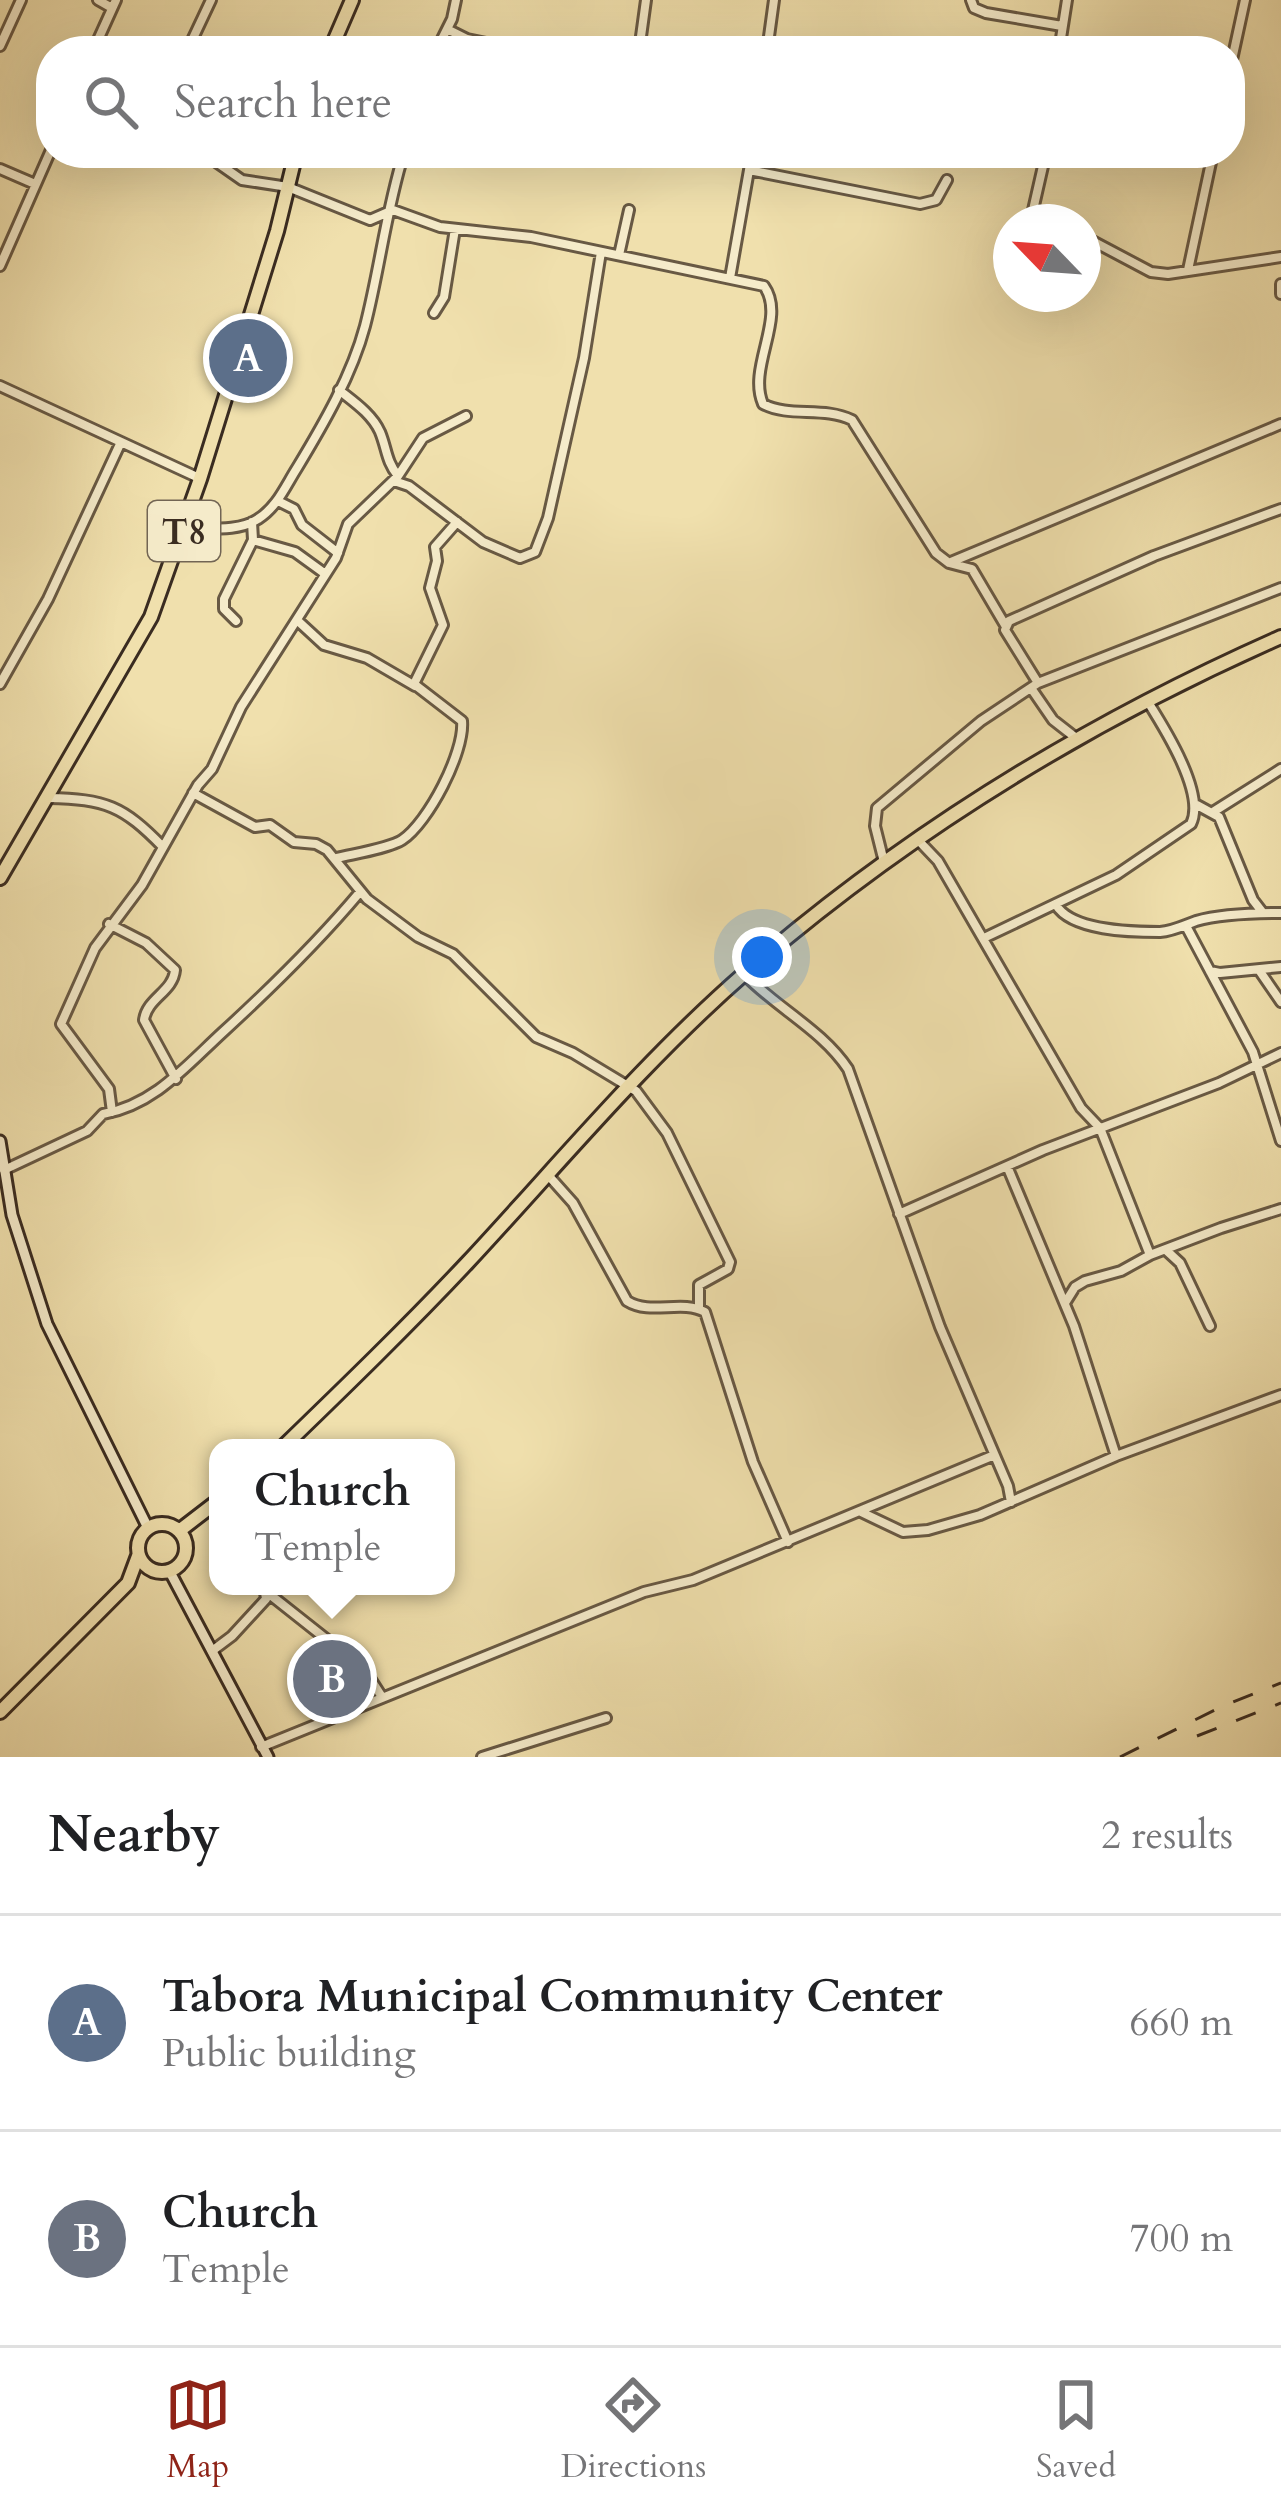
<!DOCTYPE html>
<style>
body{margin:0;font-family:Cardo,serif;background:#f2f2f2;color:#202124}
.compass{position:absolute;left:993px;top:204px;width:108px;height:108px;border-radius:50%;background:#fff;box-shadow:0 12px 48px #0002;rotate:295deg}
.you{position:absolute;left:762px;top:957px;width:42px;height:42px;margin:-30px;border:9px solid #fff;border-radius:50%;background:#1a73e8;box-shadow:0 0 0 18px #1a73e833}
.badge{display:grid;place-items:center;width:78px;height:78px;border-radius:50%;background:#8f2418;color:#fff;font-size:39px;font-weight:700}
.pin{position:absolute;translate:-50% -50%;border:6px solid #fff;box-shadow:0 3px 12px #0006}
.popup{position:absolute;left:209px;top:1439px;width:246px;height:156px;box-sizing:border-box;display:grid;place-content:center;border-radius:24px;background:#fff;filter:drop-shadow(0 3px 9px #0005);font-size:39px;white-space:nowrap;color:#757577}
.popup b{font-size:45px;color:#202124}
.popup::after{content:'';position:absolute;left:50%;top:100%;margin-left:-24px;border:24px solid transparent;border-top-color:#fff}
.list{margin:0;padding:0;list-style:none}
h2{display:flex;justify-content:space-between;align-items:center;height:156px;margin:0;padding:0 48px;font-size:51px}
h2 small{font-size:39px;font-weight:400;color:#757577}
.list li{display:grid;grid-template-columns:78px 1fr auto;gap:36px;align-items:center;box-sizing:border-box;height:216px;padding:0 48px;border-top:3px solid #e0e0e0}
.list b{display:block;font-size:45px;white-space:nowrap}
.list p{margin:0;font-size:39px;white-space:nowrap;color:#757577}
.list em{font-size:39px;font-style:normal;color:#757577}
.icon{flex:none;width:66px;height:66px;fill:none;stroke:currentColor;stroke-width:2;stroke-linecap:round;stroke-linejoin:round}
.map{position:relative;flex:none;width:1281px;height:1757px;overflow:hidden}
.search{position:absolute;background:#fff;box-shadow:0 12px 48px #0002;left:36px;right:36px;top:36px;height:132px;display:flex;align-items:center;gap:30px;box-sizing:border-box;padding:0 42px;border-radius:48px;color:#757577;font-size:45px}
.sheet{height:588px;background:#fff}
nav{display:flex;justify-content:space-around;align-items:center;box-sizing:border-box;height:168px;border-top:3px solid #e0e0e0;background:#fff;font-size:33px;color:#757577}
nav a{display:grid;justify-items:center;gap:6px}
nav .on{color:#8f2418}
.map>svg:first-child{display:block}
</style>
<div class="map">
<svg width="1281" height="1757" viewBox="0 0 1281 1757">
<rect width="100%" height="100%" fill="#f0e0ad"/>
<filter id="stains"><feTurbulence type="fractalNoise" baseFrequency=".00167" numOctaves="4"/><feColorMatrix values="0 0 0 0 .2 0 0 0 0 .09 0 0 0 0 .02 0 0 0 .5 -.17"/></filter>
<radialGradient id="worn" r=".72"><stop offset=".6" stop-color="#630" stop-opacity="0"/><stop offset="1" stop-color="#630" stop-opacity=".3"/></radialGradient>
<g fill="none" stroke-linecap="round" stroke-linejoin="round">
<g stroke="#685944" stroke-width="14">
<path id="minor" d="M 98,0 L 112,8
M 971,0 L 974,8 L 986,13 L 1062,26
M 447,29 L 467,39 L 525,51
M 0,46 L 21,0
M 93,51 L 116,0
M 187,51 L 211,0
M 436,51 L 452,19 L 456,0
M 639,51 L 646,0
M 767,51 L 774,0
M 1059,51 L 1067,0
M 1230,69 L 1245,0
M 150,153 L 169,158 L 209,157 L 242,180 L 288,187 L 370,220 L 393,210 L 440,227 L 531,237 L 764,286 C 787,318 747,367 763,404 C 790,418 823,406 852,420 L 936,553 L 949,563 L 972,569 L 1005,625
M 0,169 L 35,184
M 749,170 L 920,204 L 936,200 L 947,180
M 1039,222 L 1033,210 L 1046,153
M 1083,236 L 1151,272 L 1168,274 L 1281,257
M 619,255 L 629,210
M 0,266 L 51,150
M 1188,270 L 1213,153
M 730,278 L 752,153
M 1281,284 L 1281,294
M 434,313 L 444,297 L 455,229
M 0,386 L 199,478
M 339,390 C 354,402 372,414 380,432 C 387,449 386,461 398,476
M 394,481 L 409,486 L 483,542 L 520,558 L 535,552 L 548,518 L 584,358 L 601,252
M 278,501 L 294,509 L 302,525 L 338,553
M 185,529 C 207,528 239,532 258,519 C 277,507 285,487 297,468 C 323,425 352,375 365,326 C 380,268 386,210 404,153
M 253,540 L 295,552 L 324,573
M 951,562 L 1281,424
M 236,621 L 224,609 L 224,599 L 253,540 L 252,522
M 298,621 L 324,645 L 367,658 L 415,686
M 1038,683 L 1005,630 L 1009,621 L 1154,556 L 1281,509
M 0,684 L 48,599 L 121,442
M 1031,688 L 1053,720 L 1076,738
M 193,793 L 255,827 L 270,825 L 294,842 L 316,844 L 327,850 L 367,899 L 418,937 L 453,954 L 536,1037 L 573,1053 L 636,1091 L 667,1133 L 730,1262 L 728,1269 L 699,1285 L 699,1308
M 48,798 C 106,799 123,806 163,847
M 1197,805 L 1219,817 L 1253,900 L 1263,913
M 1213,812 L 1281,769
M 918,840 L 938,861 L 1081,1108 L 1100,1128 L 1150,1255
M 337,858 C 353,854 390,848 402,840 C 428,823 465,752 462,721 L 414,684 L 443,625 L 430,588 L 437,561 L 435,547 L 457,522
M 884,862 L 875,826 L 877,808 L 981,721 L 1038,683 L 1281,588
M 1056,905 C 1072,931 1131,932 1160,932 C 1173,931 1185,925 1196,921 C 1221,914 1255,913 1281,913
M 109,924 L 146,943 L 175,970 C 173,992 147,998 144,1020 L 176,1079
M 1186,926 L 1253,1052 L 1281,1141
M 986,937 L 1116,875 L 1191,824 C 1206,794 1165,729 1148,702
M 1259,970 L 1281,1002
M 1210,971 L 1220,973 L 1281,967
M 745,975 C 778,1009 822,1030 848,1069 L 940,1327 L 1008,1486 L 1011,1502
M 112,1112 L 109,1089 L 61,1024 L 95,948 L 142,885 L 198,785 L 212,769 L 241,707 L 336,558 L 348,524 L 398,476 L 423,438 L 466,416
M 1007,1166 L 1074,1326 L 1116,1456
M 4,1170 L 87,1131 L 103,1114 C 154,1105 186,1066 223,1032 C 271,988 318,942 360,892
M 548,1175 L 573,1203 L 627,1301 C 651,1316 681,1299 705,1312 L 753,1462 L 788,1542
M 899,1214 L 1043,1150 L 1219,1083 L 1281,1053
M 1167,1251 L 1180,1263 L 1210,1326
M 1065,1303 L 1075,1287 L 1085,1281 L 1121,1271 L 1150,1255 L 1221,1228 L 1281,1209
M 861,1512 L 903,1532 L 928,1530 L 980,1515 L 1116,1456 L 1281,1395
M 268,1593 L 364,1669 L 382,1697
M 212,1651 L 232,1636 L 266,1599 L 264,1586
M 261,1747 L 644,1592 L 693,1580 L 992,1456
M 482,1757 L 606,1718"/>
</g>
<g stroke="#3a2c21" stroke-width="15">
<path id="secondary" d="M 0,1141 L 12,1215 L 47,1324 L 148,1528
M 170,1572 L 268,1757"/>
</g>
<g stroke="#3a2c21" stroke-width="18">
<path id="trunk" d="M 330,51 L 352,0
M 0,878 L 151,617 L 200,479 L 277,231 L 296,153
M 282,1448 C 345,1387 408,1326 468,1262 C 559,1164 644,1061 745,973 C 906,833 1086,723 1281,637
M138 1548a24 24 0 1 1 48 0a24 24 0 1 1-48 0Z
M 179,1531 L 218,1501
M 0,1712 L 128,1583 L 138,1556"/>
</g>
<use href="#minor" stroke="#f5ebca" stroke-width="8"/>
<use href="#secondary" stroke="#f5ebca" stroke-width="9"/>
<use href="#trunk" stroke="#f0e0ad" stroke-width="12"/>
<path stroke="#3a2c21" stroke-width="3" stroke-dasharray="21 21" stroke-linecap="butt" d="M 1197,1736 L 1281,1703
M 1120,1757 L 1223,1706 L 1281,1683"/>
</g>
<g text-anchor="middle" stroke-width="10" stroke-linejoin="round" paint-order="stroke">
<rect fill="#f5ebca" stroke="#726554" stroke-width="3" x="148" y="501" width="72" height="60" rx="9"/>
<g font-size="36" font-weight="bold" fill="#3a2c21">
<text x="184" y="544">T8</text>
</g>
</g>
<rect width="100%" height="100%" filter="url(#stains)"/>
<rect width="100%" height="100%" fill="url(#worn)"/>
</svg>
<svg class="compass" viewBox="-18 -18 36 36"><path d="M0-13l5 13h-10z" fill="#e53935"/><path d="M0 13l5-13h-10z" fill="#757577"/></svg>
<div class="you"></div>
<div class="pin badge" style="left:248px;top:358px;background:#5c6f8a">A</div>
<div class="pin badge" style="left:332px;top:1679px;background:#6b7280">B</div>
<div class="popup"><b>Church</b>Temple</div>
<div class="search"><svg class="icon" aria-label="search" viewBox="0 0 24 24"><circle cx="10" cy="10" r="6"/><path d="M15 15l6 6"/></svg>Search here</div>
</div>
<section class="sheet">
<h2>Nearby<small>2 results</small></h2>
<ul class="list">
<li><span class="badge" style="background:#5c6f8a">A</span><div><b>Tabora Municipal Community Center</b><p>Public building</p></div><em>660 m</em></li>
<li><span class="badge" style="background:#6b7280">B</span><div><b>Church</b><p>Temple</p></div><em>700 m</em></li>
</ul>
</section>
<nav>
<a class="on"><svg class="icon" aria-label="map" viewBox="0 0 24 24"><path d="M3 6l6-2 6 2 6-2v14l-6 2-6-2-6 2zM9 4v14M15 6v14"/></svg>Map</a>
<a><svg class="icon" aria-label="directions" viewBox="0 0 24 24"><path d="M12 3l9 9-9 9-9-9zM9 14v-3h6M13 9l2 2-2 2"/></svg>Directions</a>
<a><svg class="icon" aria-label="saved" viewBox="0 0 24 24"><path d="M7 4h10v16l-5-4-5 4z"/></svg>Saved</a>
</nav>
